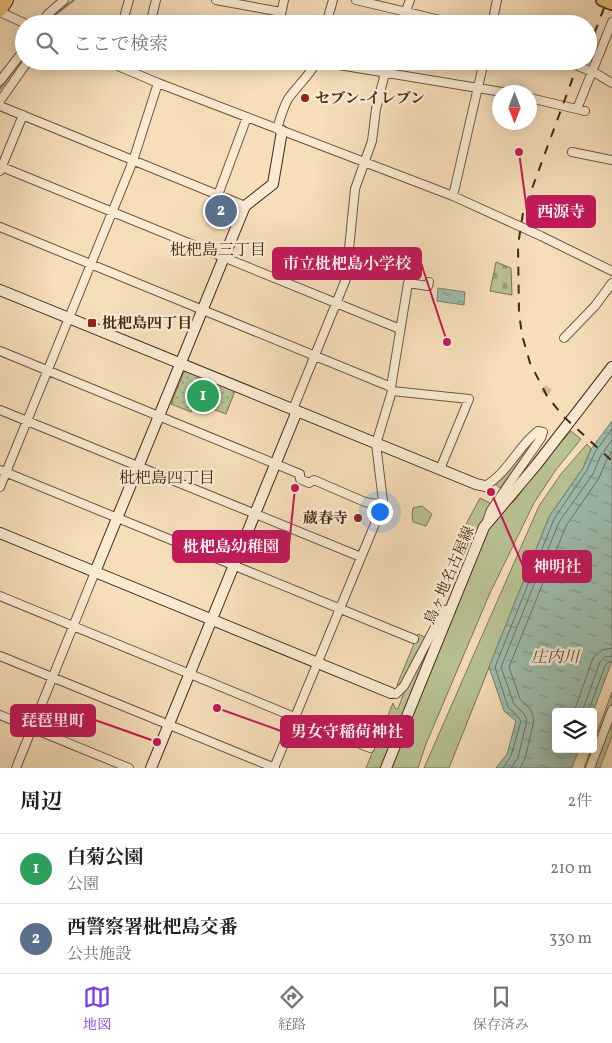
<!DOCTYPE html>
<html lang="ja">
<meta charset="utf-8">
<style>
body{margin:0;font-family:Vollkorn,"Noto Serif JP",serif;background:#f2f2f2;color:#202124}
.controls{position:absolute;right:15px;bottom:15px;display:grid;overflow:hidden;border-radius:5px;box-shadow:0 2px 12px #0003}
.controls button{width:45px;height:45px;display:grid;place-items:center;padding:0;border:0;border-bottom:1px solid #e0e0e0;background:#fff;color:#202124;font:25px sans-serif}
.compass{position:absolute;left:492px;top:85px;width:45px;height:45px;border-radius:50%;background:#fff;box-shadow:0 2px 12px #0003;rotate:180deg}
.you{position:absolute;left:379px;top:511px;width:18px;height:18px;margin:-12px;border:4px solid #fff;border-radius:50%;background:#1a73e8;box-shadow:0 0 0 8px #1a73e833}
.badge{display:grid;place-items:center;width:32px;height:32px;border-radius:50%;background:#7c3aed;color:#fff;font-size:16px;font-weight:700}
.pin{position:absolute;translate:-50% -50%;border:2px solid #fff;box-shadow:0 1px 5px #0006}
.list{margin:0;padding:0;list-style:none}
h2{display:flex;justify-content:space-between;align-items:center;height:65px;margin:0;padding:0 20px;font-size:21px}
h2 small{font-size:16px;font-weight:400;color:#757577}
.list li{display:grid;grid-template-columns:32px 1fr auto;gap:15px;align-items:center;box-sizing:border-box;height:70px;padding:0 20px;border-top:1px solid #e0e0e0}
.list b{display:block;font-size:19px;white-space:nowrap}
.list p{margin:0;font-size:16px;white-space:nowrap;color:#757577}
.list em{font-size:16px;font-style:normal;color:#757577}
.icon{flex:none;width:28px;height:28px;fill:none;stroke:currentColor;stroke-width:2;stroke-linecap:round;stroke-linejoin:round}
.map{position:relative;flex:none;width:612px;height:768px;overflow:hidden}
.search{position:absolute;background:#fff;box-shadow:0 2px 12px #0003;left:15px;right:15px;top:15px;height:55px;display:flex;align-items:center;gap:12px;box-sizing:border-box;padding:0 18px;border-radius:28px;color:#757577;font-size:19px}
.sheet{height:205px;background:#fff}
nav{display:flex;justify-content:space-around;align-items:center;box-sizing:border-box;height:70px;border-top:1px solid #e0e0e0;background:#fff;font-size:14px;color:#757577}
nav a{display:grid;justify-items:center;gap:2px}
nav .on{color:#7c3aed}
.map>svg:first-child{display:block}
</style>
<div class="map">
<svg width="612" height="768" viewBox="0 0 612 768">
<defs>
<pattern id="cemetery-stones" width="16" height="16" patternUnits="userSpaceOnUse" patternTransform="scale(1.25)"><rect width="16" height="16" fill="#b8c293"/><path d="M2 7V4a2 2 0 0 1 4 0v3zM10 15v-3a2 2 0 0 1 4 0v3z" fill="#979e77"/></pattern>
<pattern id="park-dots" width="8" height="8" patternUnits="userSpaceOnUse" patternTransform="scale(1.25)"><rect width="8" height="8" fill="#b8c293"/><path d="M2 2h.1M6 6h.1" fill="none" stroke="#979e77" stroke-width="1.8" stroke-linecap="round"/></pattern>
<pattern id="water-ripples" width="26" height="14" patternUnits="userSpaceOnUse" patternTransform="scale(1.25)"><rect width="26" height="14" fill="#9dbcad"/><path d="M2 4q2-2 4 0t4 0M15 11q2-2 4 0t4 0" fill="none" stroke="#82998c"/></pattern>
</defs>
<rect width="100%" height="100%" fill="#f6deba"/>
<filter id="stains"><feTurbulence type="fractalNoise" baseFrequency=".004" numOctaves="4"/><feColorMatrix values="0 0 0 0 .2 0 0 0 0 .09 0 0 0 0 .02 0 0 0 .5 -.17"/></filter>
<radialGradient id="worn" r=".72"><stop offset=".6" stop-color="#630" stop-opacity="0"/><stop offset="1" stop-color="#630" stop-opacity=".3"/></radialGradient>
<path fill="#b8c293" stroke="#7f7454" d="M 571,431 L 581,439 L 555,471 L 534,503 L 490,593 L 426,744 L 418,768 L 391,768 L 488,527 L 516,499 L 538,468 Z
M 535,437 L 535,439 L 500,488 L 494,483 Z
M 587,444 L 591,449 L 583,468 L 549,517 L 449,768 L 424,768 L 539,506 L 561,474 Z
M 480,498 L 490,503 L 478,533 L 464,528 Z
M 422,506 L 432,514 L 426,526 L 413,522 L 412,515 L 413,508 Z
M 443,614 L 382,768 L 366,768 L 393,703 L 395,708 L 398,709 L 403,695 Z
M 418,634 L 427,638 L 417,651 L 401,683 L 397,685 Z
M 612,692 L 612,703 L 588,768 L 584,768 L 591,749 L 593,749 L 593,743 Z
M 612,716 L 612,736 L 600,768 L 592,768 Z"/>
<path fill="url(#cemetery-stones)" stroke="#7f7454" d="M 496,262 L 511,268 L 512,295 L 490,291 Z"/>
<path fill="url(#park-dots)" stroke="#7f7454" d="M 186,371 L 235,391 L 226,414 L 195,402 L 191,412 L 171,404 L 184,372 Z"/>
<path fill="url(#water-ripples)" stroke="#7a8070" d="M 438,288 L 465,292 L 464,305 L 437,301 Z
M 612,421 L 612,661 L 593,712 L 556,712 L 556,749 L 579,749 L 572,768 L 496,768 L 507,754 L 516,721 L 504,711 L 489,667 L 549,517 L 583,468 L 591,449 Z"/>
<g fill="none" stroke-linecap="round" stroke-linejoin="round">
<path stroke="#727260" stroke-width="1" d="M 574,712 L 593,658 L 602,650 L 612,648
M 582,712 L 600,662 L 605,657 L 612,656
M 588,712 L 605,666 L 608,662 L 612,662
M 503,768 L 511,756 L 521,721 L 519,718 L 508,707 L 495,667 L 554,519 L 587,470 L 595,452 L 612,429
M 511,768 L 518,758 L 527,720 L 524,714 L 514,704 L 501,667 L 559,522 L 593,474 L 601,455 L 612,440
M 520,768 L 525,759 L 534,720 L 531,710 L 520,699 L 509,667 L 566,526 L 599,478 L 607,459 L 612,452"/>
<path stroke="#7a8070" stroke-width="2" d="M 48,24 L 56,14 L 74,0
M 0,89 L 24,57"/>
<path stroke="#d3b999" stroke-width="8" stroke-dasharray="8 4" stroke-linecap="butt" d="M 544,394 L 549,387"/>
<g stroke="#72553e" stroke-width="10">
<path id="street" d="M 129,0 L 123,21 L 134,24
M 216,0 L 281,12
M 356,0 L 457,24
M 0,12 L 26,24
M 41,24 L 48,14 L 64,0
M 150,24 L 156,0
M 279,24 L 284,0
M 326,24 L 333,0
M 401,24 L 410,0
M 492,24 L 497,0
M 106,61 L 158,83 L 453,196 L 541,236 L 612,271
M 315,61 L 502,92
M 566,61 L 597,74 L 612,83
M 0,81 L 24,50
M 530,98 L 585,111
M 0,101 L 28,61
M 0,106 L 245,206
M 577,109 L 612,22
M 277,129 C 280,119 283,108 288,99 C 297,86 310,75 317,61
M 572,152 L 612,160
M 2,167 L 400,329
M 0,171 L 23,115
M 218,195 L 247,117
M 453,196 L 484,61
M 0,227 L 391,387 L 392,391 L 469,399 L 440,469
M 564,338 L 595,306 L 612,283
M 0,351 L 300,474 L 300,479 L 309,483 L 314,480 L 365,502 L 382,505
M 391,387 L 408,283 L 428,286 L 429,282
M 293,409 L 346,279 L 355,189 L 372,141 L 376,109 L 388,61
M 0,410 L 361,557
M 0,470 L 414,639
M 485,486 C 508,473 518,446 538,431 L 543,432 L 541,438 L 491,510 L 487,521
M 0,487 L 133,161 L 158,83
M 0,596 L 370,748
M 0,656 L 275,768
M 391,693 L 396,694 L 404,686 L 444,610 L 451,609
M 0,715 L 129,768
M 16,768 L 95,572
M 274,768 L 379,514 L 383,501 L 376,444 L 392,391
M 590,768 L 612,710"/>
</g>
<g stroke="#462714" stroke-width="12">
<path id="secondary" d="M 0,290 L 476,484 L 485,486
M 0,533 L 391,693
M 95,572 L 245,206 L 273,184 L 282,131
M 151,768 L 297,411
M 386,768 L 484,527 L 537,464 L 612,367"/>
</g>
<g stroke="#462714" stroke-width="14">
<path id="primary" d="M 602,0 L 612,4"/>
</g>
<g stroke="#462714" stroke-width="16">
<path id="highway" d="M 0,9 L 6,0"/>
</g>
<use href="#street" stroke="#f9ead2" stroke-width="8"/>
<use href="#secondary" stroke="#f9ead2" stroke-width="10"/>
<use href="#primary" stroke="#ebbf7d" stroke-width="11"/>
<use href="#highway" stroke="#ebbf7d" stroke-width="14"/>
<path stroke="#462714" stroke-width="2" stroke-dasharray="9 9" stroke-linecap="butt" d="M 588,50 L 607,0
M 579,61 L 523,213 L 518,245 L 519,313 L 522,335 L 530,363 L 547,396 L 563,416 L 612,461"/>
</g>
<g fill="#8f2418" stroke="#f9ead2" stroke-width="2">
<circle cx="305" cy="98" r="5"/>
<rect x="87" y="318" width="10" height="10" rx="2.5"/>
<circle cx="358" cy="518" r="5"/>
</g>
<g text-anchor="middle" stroke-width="5" stroke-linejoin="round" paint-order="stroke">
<g font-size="15" font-weight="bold" fill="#462714" stroke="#f9ead2" text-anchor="start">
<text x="315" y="103">セブン-イレブン</text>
<text x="102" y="328">枇杷島四丁目</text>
<text x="348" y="523" text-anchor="end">蔵春寺</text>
</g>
<g font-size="15" fill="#462714" stroke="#f9ead2">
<text transform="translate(449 575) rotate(-67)" y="5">鳥ヶ地名古屋線</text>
</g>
<g font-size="16" fill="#462714" stroke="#f9ead2">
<text x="218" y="255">枇杷島三丁目</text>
<text x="167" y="483">枇杷島四丁目</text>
</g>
<g font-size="16" font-style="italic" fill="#5c4c3a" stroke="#f9ead2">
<text x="555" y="662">庄内川</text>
</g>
</g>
<path fill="none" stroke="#c2185b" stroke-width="2" d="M519 152L527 211M447 342L421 263M295 488L289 546M491 492L523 566M157 742L95 720M217 708L281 731"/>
<g fill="#c2185b" stroke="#f9ead2" stroke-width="2">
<circle cx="519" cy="152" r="5"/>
<circle cx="447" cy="342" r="5"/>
<circle cx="295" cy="488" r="5"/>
<circle cx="491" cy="492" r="5"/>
<circle cx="157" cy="742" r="5"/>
<circle cx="217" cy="708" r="5"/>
</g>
<g fill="#c2185b" stroke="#c2185b" stroke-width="2">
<rect x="527" y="196" width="68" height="31" rx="5"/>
<rect x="273" y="248" width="148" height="31" rx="5"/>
<rect x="173" y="531" width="116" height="31" rx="5"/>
<rect x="523" y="551" width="68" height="31" rx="5"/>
<rect x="11" y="705" width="84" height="31" rx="5"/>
<rect x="281" y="716" width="132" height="31" rx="5"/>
</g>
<g font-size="16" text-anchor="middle" font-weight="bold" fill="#fff">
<text x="561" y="217">西源寺</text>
<text x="347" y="269">市立枇杷島小学校</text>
<text x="231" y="552">枇杷島幼稚園</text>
<text x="557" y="572">神明社</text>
<text x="53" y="726">琵琶里町</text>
<text x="347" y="737">男女守稲荷神社</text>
</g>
<rect width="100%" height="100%" filter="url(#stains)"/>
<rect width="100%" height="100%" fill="url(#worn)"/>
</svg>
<div class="controls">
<button><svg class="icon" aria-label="layers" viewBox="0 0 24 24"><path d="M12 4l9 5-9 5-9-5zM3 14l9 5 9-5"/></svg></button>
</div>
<svg class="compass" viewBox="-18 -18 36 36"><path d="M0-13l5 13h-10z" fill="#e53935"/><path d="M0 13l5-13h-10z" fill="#757577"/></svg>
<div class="you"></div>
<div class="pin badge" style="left:203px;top:396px;background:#2e9e5b">1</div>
<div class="pin badge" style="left:221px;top:211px;background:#5c6f8a">2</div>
<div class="search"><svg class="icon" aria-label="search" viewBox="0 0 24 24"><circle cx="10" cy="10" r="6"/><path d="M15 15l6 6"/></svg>ここで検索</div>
</div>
<section class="sheet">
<h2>周辺<small>2件</small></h2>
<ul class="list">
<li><span class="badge" style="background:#2e9e5b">1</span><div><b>白菊公園</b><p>公園</p></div><em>210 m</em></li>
<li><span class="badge" style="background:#5c6f8a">2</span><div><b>西警察署枇杷島交番</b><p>公共施設</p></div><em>330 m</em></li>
</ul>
</section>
<nav>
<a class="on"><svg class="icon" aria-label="map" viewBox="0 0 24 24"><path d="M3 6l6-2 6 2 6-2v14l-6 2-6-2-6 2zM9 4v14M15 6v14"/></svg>地図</a>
<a><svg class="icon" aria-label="directions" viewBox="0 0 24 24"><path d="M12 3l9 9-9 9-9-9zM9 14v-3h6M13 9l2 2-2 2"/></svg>経路</a>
<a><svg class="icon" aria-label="saved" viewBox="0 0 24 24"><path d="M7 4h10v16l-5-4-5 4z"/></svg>保存済み</a>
</nav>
